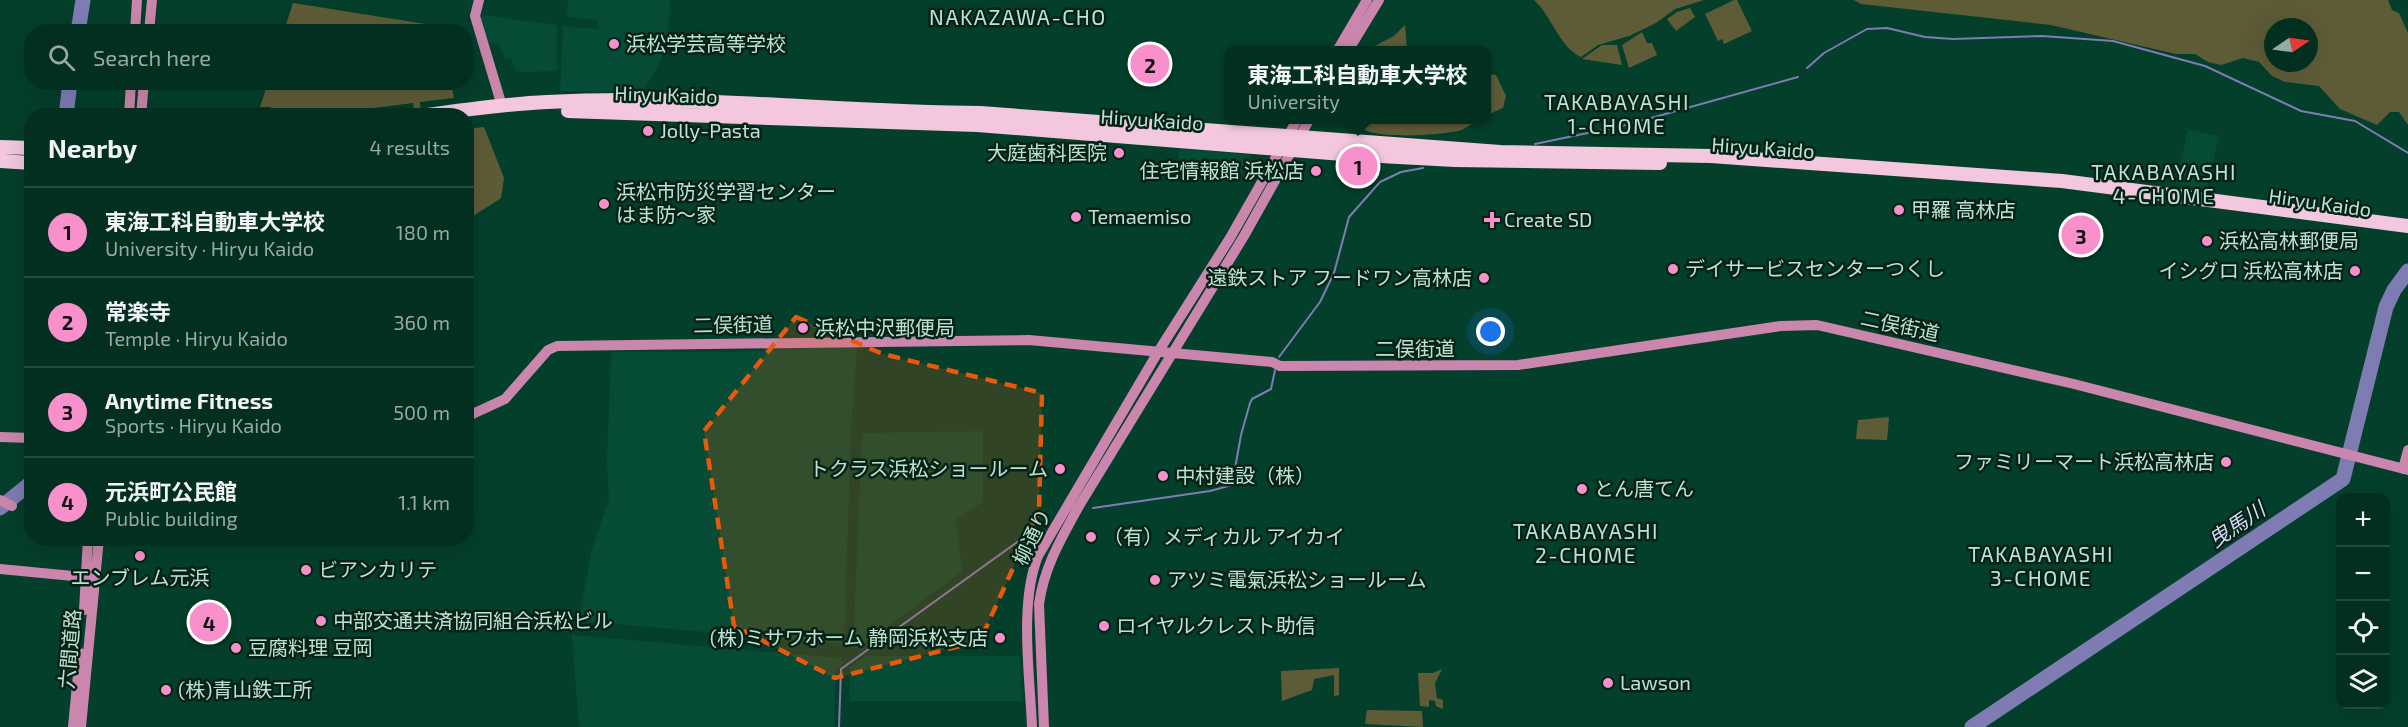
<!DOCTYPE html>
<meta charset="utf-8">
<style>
body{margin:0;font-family:"Exo 2","Noto Sans JP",sans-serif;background:#113b2e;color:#f1f3f6}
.controls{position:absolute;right:18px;bottom:18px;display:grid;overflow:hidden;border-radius:12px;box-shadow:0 6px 24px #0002}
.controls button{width:54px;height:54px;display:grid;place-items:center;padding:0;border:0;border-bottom:2px solid #244a3f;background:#032f21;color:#f1f3f6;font:30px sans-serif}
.compass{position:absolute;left:2264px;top:18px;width:54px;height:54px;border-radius:50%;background:#032f21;box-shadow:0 6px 24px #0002;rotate:77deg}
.you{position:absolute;left:1491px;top:332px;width:21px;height:21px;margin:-15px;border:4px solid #fff;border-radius:50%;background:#1a73e8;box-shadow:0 0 0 9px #1a73e833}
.badge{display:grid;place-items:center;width:39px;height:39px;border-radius:50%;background:#f890cc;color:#111;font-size:20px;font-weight:700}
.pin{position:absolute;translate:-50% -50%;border:3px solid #fff;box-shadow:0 2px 6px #0006}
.popup{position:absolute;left:1224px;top:46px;width:267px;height:78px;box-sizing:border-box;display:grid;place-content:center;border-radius:12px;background:#032f21;filter:drop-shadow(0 2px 4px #0005);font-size:20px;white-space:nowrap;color:#97a9a5}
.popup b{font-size:22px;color:#f1f3f6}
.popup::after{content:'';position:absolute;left:50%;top:100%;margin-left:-12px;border:12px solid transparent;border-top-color:#032f21}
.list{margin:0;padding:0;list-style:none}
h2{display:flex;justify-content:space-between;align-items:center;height:78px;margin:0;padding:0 24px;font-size:26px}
h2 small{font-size:20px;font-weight:400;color:#97a9a5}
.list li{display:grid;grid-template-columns:39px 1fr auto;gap:18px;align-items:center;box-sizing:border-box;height:90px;padding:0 24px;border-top:2px solid #244a3f}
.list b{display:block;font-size:22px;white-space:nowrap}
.list p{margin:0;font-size:20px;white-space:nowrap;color:#97a9a5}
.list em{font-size:20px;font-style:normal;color:#97a9a5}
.icon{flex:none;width:33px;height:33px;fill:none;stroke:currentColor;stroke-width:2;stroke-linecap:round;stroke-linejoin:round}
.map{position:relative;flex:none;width:2408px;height:727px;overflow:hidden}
.search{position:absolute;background:#032f21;box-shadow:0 6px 24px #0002;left:24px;top:24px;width:450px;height:66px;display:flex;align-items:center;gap:15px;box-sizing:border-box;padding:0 21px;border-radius:24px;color:#97a9a5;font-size:22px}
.panel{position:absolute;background:#032f21;box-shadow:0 6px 24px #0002;left:24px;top:108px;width:450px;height:438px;border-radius:24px}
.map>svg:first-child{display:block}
</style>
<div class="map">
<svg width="2408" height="727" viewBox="0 0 2408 727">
<rect width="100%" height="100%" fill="#043f2c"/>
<path fill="#064b36" d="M 568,0 L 670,0 L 669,26 L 662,58 L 643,92 L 560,91 L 563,26 L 598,29 L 598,21 L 567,16 Z
M 482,15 L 557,25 L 557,71 L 516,72 L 511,58 L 505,58 L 498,43 L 486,43 L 480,23 Z
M 2188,129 L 2219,136 L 2207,190 L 2176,183 Z
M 1179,149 L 1195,150 L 1251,155 L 1241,176 L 1178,173 Z
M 857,346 L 851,429 L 844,644 L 579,621 L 591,552 L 609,499 L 607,460 L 611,352 L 731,352 Z
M 983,431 L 983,502 L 956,520 L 962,571 L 877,635 L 858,647 L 853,646 L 862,433 Z
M 572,635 L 841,658 L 844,663 L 835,671 L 834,727 L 579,727 Z
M 867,656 L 1020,656 L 1022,701 L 849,701 L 850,667 Z"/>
<path fill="#5e5c37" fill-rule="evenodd" d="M 1534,0 L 1704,0 L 1675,9 L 1656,23 L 1629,36 L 1598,45 L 1581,57 C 1559,47 1552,16 1534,0 Z
M 1734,0 L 1737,0 L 1752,31 L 1724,44 L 1722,39 L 1718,41 L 1705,14 Z
M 1854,0 L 2388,0 L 2392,10 L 2399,13 L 2408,33 L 2408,125 L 2399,112 L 2390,112 L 2377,125 L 2340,109 L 2319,86 L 2285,82 L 2272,76 L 2259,62 L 2243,58 L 2221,65 L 2208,62 L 2195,54 L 2176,54 L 2051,25 L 1861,4 ZM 2273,27 L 2309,27 L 2309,63 L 2273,63 Z
M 293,3 L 432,25 L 432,31 L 284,31 Z
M 1690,8 L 1695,17 L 1676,31 L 1667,19 L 1677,12 Z
M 1405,25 L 1407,50 L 1367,50 L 1394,36 Z
M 1642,32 L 1647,43 L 1652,43 L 1657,55 L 1629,68 L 1622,45 Z
M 1602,45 L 1617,45 L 1622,65 L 1582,59 Z
M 1487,74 L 1496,75 L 1506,96 L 1503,108 L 1487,115 Z
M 268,82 L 451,83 L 454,98 L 420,102 L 421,116 L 415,115 L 413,103 L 310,116 L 272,115 L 271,107 L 260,107 Z
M 1361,120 L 1478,120 C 1472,123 1465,130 1458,131 C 1439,135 1374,140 1360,127 Z
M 484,127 L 504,178 L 501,198 L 467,220 L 467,129 Z
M 1889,417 L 1887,440 L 1856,439 L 1858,420 Z
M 1339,668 L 1339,695 L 1334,696 L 1334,675 L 1314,679 L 1312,690 L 1282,701 L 1281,671 Z
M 1442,669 L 1435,683 L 1437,698 L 1443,700 L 1443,709 L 1436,706 L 1435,701 L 1429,700 L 1429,707 L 1420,706 L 1418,673 L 1433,673 Z
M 1367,710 L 1422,711 L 1423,727 L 1365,724 Z"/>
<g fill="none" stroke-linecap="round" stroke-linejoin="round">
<path stroke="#7e7cb3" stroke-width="2" d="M 1807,68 L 1824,53 L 1867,29 L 1887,28 L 1925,37 L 1953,39 L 2042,36 L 2113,41 L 2205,66 L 2301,111 L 2355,121 L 2408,153
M 1535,144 L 1626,125 L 1798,77
M 1279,357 L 1320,302 L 1334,273 L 1349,217 L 1380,182 L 1401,172 L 1423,168
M 1093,508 L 1210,491 L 1232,485 L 1241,435 L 1250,403 L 1252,399 L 1271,389 L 1275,370
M 839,727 L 841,669 L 1027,535"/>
<path stroke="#7e7cb3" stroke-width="15" d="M 78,32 L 83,0
M 66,116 L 70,82
M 0,508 L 32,482
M 1972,727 L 2343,479 L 2386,307 L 2394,290 L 2408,271"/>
<path stroke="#ca86ac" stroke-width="10" d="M 479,0 L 475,16 L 502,106
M 135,32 L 137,0
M 149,32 L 152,0
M 1337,51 L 1367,0
M 1348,51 L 1379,0
M 129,116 L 131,82
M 141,116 L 144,82
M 466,417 L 505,399 L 548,350 L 557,346 L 1029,340 L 1272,362 L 1280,366 L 1518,365 L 1781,326 L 1817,325 L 2074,384 L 2408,470
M 0,437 L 32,438
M 2403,469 L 2408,450
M 0,500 L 12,506
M 0,569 L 94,578
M 84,610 L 88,538
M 73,727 L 80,653
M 81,727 L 99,538
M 1032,727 C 1030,676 1019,604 1038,556 L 1158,352 L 1230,238 L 1297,120
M 1044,727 L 1039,604 C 1044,567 1062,537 1079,506 L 1244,236 L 1309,120"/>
<path stroke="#f3c8df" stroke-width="14" d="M 568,111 L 977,125 L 1343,154 L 1455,160 L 1660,163
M 420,116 C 462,110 504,104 547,102 C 691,94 836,112 980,113 L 1500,152 L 1711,156 L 2062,181 L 2408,226
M 0,147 L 32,148
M 0,161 L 32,163"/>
</g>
<path fill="#e8590c" fill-opacity="0.2" stroke="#e8590c" stroke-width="4.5" stroke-dasharray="12 8" stroke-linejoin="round" d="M 796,317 L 883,354 L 1042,393 L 1039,511 L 980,641 L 835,678 L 734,626 L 704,431 Z"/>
<g fill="#f890cc" stroke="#052217" stroke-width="2">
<circle cx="614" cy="44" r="6"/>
<circle cx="648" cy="131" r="6"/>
<circle cx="1119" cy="153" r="6"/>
<circle cx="1316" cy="171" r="6"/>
<circle cx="604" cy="204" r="6"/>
<circle cx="1899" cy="210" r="6"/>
<circle cx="1076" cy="217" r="6"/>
<path d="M1489 211h6v6h6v6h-6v6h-6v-6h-6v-6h6z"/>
<circle cx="2207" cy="241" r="6"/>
<circle cx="1673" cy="269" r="6"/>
<circle cx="2355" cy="271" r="6"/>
<circle cx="1484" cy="278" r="6"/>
<circle cx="803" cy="328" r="6"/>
<circle cx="2226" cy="462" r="6"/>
<circle cx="1060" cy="469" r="6"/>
<circle cx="1163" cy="476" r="6"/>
<circle cx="1582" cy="489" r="6"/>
<circle cx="1091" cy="537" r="6"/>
<circle cx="140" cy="556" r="6"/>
<circle cx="306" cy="570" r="6"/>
<circle cx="1155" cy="580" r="6"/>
<circle cx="321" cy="621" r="6"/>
<circle cx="1104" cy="626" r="6"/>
<circle cx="1000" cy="638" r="6"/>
<circle cx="236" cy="648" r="6"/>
<circle cx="1608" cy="683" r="6"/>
<circle cx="166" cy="690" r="6"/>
</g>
<g text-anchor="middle" stroke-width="5" stroke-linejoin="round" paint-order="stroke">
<g font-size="20" fill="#bfe1d1" stroke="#052217" text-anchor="start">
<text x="626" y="51">浜松学芸高等学校</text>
<text x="660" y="138">Jolly-Pasta</text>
<text x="1107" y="160" text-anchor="end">大庭歯科医院</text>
<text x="1304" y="178" text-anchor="end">住宅情報館 浜松店</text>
<text x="616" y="199">浜松市防災学習センター<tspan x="616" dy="23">はま防～家</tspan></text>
<text x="1911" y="217">甲羅 高林店</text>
<text x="1088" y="224">Temaemiso</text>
<text x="1504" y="227">Create SD</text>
<text x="2219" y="248">浜松高林郵便局</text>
<text x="1685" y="276">デイサービスセンターつくし</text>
<text x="2343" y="278" text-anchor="end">イシグロ 浜松高林店</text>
<text x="1472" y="285" text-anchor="end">遠鉄ストア フードワン高林店</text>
<text x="815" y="335">浜松中沢郵便局</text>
<text x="2214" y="469" text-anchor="end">ファミリーマート浜松高林店</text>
<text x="1048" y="476" text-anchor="end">トクラス浜松ショールーム</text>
<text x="1175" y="483">中村建設（株）</text>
<text x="1594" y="496">とん唐てん</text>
<text x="1103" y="544">（有）メディカル アイカイ</text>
<text x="318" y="577">ビアンカリテ</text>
<text x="140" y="585" text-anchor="middle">エンブレム元浜</text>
<text x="1167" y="587">アツミ電氣浜松ショールーム</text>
<text x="333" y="628">中部交通共済協同組合浜松ビル</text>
<text x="1116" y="633">ロイヤルクレスト助信</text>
<text x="988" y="645" text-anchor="end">(株)ミサワホーム 静岡浜松支店</text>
<text x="248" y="655">豆腐料理 豆岡</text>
<text x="1620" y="690">Lawson</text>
<text x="178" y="697">(株)青山鉄工所</text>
</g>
<g font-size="20" fill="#bfe1d1" stroke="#052217">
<text transform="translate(666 95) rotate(2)" y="7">Hiryu Kaido</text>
<text transform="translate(1152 120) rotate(4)" y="7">Hiryu Kaido</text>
<text transform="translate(1763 148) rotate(4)" y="7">Hiryu Kaido</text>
<text transform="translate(2320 203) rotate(8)" y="7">Hiryu Kaido</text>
<text transform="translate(733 325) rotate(-1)" y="7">二俣街道</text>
<text transform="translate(1900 326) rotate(12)" y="7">二俣街道</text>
<text x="1415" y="356">二俣街道</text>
<text transform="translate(1032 537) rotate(-64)" y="7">柳通り</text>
<text transform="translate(70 649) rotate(-85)" y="7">六間道路</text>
</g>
<g font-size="21" letter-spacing="1.5" fill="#bfe1d1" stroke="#052217">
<text x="1018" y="25">NAKAZAWA-CHO</text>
<text x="1617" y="110">TAKABAYASHI<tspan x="1617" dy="24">1-CHOME</tspan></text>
<text x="2164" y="180">TAKABAYASHI<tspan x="2164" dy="24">4-CHOME</tspan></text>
<text x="1586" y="539">TAKABAYASHI<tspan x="1586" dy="24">2-CHOME</tspan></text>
<text x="2041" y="562">TAKABAYASHI<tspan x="2041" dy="24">3-CHOME</tspan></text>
</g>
<g font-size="21" font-style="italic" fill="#d8d8f9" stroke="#052217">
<text transform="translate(2237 525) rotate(-34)" y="7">曳馬川</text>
</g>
</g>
</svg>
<div class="controls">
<button>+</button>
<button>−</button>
<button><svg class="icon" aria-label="locate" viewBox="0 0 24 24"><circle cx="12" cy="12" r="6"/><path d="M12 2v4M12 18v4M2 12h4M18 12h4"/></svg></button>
<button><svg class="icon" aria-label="layers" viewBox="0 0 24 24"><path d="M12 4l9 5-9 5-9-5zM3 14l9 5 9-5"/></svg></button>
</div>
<svg class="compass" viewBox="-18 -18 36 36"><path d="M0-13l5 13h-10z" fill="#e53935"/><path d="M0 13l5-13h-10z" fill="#97a9a5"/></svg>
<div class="you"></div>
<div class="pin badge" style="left:1358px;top:166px">1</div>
<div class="popup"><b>東海工科自動車大学校</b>University</div>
<div class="pin badge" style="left:1150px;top:64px">2</div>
<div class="pin badge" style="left:2081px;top:235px">3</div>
<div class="pin badge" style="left:209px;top:622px">4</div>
<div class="search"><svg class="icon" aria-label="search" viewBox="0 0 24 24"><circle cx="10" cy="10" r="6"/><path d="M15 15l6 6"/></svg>Search here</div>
<section class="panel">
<h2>Nearby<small>4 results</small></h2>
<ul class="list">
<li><span class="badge">1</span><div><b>東海工科自動車大学校</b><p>University · Hiryu Kaido</p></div><em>180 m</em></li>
<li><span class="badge">2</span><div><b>常楽寺</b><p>Temple · Hiryu Kaido</p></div><em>360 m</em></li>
<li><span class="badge">3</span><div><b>Anytime Fitness</b><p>Sports · Hiryu Kaido</p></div><em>500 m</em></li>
<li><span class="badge">4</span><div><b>元浜町公民館</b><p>Public building</p></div><em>1.1 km</em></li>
</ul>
</section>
</div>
